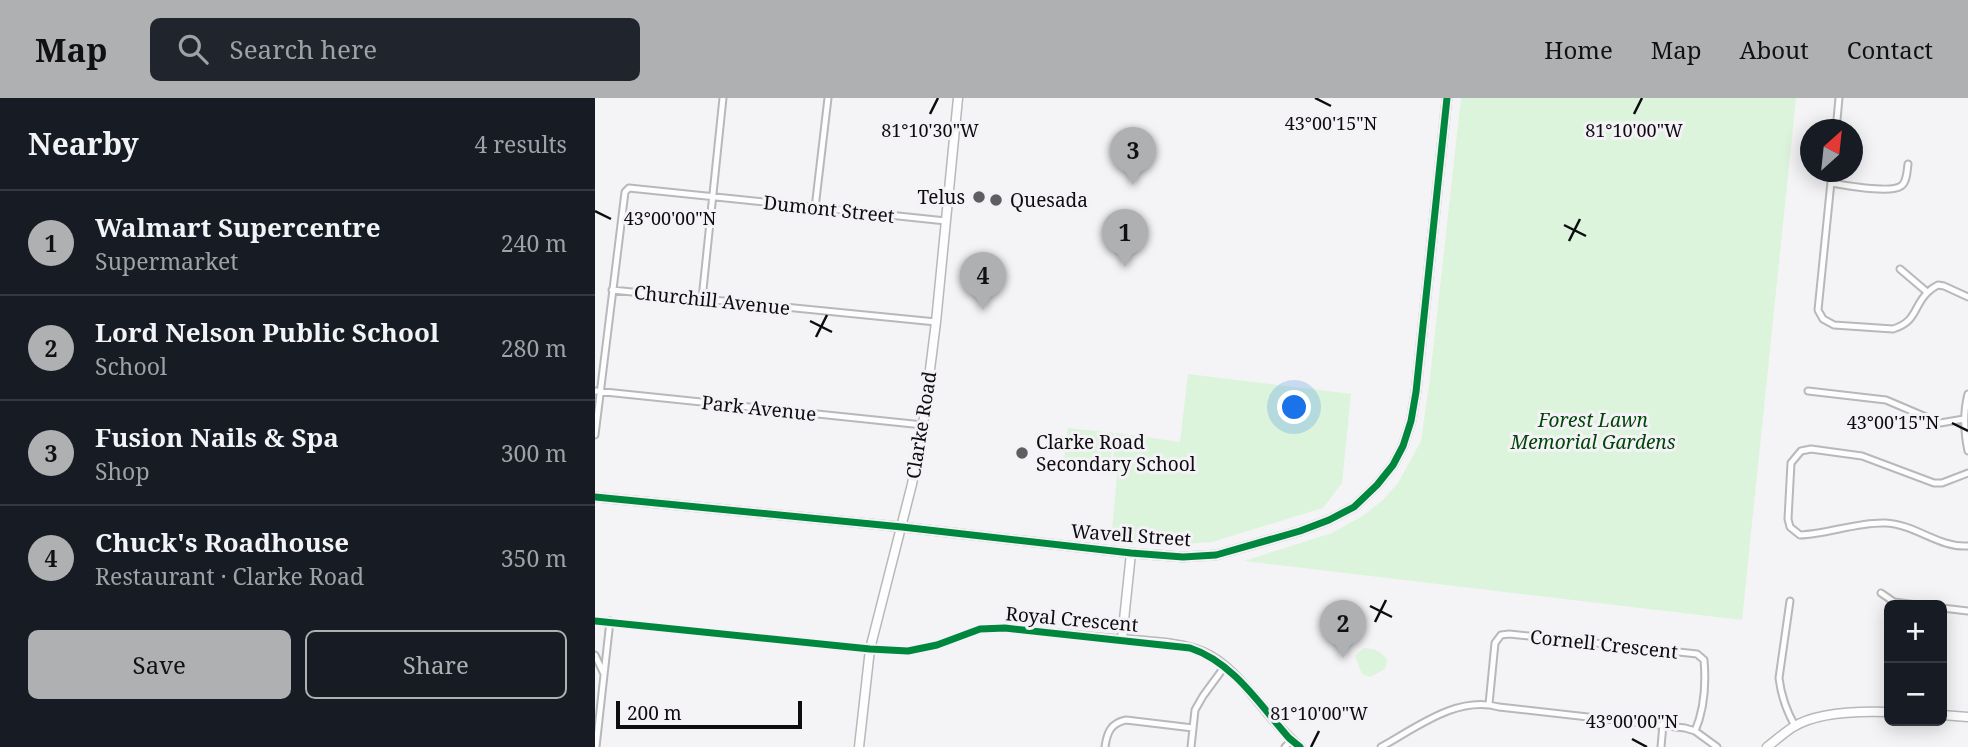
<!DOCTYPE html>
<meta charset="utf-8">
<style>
body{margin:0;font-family:"Noto Serif",serif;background:#20242c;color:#f1f3f6}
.controls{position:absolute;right:21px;bottom:21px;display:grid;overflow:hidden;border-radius:10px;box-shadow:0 4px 18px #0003}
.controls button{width:63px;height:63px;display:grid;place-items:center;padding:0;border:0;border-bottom:2px solid #363941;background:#171b24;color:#f1f3f6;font:35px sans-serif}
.compass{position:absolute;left:1205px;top:21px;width:63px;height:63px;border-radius:50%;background:#171b24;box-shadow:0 4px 18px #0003;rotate:27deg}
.scale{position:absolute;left:21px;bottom:18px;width:186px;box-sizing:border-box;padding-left:7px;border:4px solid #0d0c0e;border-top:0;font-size:19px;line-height:24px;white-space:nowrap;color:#0d0c0e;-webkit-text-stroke:5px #f4f2f7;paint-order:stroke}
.you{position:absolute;left:700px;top:310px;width:24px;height:24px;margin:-18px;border:5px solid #fff;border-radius:50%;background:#1a73e8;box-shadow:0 0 0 10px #1a73e833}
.badge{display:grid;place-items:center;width:46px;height:46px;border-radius:50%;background:#afb0b2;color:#111;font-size:23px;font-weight:700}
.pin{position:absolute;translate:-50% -58px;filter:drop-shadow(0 2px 4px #0008)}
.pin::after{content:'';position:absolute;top:37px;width:24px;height:21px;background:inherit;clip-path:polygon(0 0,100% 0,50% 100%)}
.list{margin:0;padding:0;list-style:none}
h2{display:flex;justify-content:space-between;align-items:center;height:91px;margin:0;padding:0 28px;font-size:30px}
h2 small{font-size:23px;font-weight:400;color:#9ea1a6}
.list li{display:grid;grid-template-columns:46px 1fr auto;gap:21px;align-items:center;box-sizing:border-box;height:105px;padding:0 28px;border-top:2px solid #363941}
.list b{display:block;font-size:26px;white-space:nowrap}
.list p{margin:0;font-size:23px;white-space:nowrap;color:#9ea1a6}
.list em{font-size:23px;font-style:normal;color:#9ea1a6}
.actions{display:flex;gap:14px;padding:21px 28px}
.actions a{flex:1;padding:16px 0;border:2px solid #afb0b2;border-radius:10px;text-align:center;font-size:24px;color:#afb0b2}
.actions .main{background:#afb0b2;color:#111}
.icon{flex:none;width:38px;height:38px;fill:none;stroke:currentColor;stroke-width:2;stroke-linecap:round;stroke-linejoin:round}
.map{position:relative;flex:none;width:1373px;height:649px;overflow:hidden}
header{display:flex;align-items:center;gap:42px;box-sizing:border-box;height:98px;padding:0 35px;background:#afb0b2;color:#111}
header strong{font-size:33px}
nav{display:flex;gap:38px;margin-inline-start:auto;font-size:24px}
.search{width:490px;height:63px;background:#20242c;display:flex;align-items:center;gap:18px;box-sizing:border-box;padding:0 24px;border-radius:10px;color:#9ea1a6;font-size:26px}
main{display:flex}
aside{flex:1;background:#171b24}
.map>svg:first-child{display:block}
</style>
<header>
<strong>Map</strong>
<div class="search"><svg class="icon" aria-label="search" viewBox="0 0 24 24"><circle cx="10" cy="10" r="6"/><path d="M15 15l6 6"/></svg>Search here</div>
<nav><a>Home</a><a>Map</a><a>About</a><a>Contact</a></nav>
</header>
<main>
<aside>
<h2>Nearby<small>4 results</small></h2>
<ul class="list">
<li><span class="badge">1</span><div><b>Walmart Supercentre</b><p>Supermarket</p></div><em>240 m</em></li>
<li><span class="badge">2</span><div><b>Lord Nelson Public School</b><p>School</p></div><em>280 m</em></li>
<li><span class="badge">3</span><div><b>Fusion Nails &amp; Spa</b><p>Shop</p></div><em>300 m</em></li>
<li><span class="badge">4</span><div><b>Chuck's Roadhouse</b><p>Restaurant · Clarke Road</p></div><em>350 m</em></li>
</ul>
<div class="actions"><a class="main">Save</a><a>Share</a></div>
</aside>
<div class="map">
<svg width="1373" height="649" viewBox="0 0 1373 649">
<rect width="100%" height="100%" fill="#f4f3f6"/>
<path fill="#dcf4db" d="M 866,0 L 1201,0 L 1147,522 L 649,463 L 737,435 L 768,418 L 788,402 L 803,385 L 826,343 L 835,280 Z
M 593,276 L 756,296 L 747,385 L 728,410 L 617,444 L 591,446 L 516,443 L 523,368 L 518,364 L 521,335 L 585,344 Z
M 473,330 L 519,335 L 515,366 L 469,361 Z
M 769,550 C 780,551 786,553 792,562 L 790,571 L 775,579 L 767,576 L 760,558 Z"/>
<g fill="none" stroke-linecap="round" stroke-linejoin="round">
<g stroke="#b8b7ba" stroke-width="9">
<path id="street" d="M 1241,32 L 1244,0
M 1237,74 L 1223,212 L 1228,221 L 1239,227 L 1298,231 C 1323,223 1318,208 1333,194 C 1336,191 1339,189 1343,187 L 1349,188 L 1373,199
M 1236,85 C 1250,87 1295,96 1306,88 C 1312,84 1312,73 1313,66
M 220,110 L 233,0
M 1305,171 L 1332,194
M 17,192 L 341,224
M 107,201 L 128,0
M 0,293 L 328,327
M 1213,293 L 1291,302 L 1345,325 L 1369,321
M 1373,296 C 1368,315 1369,334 1373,353
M 0,337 L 30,94 L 34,90 L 351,123
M 1373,375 L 1347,385 L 1339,385 L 1267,358 L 1216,351 L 1206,353 L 1196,365 L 1193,421 L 1195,429 L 1205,437 C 1233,436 1262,424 1290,425 C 1320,426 1344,450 1373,448
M 1286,495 L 1299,504 L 1322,507
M 1195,503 L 1184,580 C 1186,597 1191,612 1200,628
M 1347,510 L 1373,513
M 0,523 L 275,551 L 313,553 L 342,547 L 385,531 L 410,530 L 527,541
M 0,557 L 9,576
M 894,606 L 900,545 L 906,537 L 914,536 L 1093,555 L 1102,556 L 1109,562 C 1111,585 1109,612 1100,633
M 1,649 L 15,523
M 510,649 C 512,634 516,625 531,622 L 598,630
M 596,649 L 600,612 L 608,598 L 630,568
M 690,649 L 697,642
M 786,649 C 821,630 862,597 904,609 L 1090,630 L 1100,633 L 1122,649
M 1066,649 L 1068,626"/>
</g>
<g stroke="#b8b7ba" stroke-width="11">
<path id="secondary" d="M 0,399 L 307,429 L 536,455 L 588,459 L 621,457 L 705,433 L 734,422 L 759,409 L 782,387 L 798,367 L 808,348 L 816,323 L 821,294 L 852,0
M 536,455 L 527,541 C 553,544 584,544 608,554 C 646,570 672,623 705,649
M 1347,617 L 1373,619
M 264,649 L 275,551 L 317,386 L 328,327 L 341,224 L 363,0
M 1172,649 C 1181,642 1189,635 1198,629 C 1222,614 1266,613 1294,614"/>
</g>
<use href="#street" stroke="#fdfdfe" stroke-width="5"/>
<use href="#secondary" stroke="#fdfdfe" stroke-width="8"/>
<g stroke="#f4f2f7" stroke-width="11">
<path id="cycleway" d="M 0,399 L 307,429 L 536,455 L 588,459 L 621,457 L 705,433 L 734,422 L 759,409 L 782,387 L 798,367 L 808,348 L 816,323 L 821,294 L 852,0
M 0,523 L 275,551 L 313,553 L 342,547 L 385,531 L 410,530 L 595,550 C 638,564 665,607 694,640 L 705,649"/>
</g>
<use href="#cycleway" stroke="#00873e" stroke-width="7"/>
</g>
<path fill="none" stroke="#0d0c0e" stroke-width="2.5" d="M 720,0 L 736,8M 335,16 L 343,0M 1039,16 L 1047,0M 0,113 L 16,121M 969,127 L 991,138M 974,143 L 985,121M 215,223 L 237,234M 221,239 L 232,217M 1357,325 L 1373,333M 775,508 L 797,519M 780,524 L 791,502M 1037,641 L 1052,649M 716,649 L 724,633"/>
<g fill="#5e5d5f" stroke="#f4f2f7" stroke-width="2.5">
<circle cx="384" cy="99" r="7"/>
<circle cx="401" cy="102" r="7"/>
<circle cx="427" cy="355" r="7"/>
</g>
<g text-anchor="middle" stroke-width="6" stroke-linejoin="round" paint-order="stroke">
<g font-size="19" fill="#0d0c0e" stroke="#f4f2f7" text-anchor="start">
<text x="370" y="106" text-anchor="end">Telus</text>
<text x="415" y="109">Quesada</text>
<text x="441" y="351">Clarke Road<tspan x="441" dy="22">Secondary School</tspan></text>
</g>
<g font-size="19" fill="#0d0c0e" stroke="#f4f2f7">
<text transform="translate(234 111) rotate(6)" y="7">Dumont Street</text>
<text transform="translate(117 202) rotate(6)" y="7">Churchill Avenue</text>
<text transform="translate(164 310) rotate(6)" y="7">Park Avenue</text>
<text transform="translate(326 327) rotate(-81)" y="7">Clarke Road</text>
<text transform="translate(536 437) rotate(4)" y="7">Wavell Street</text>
<text transform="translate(477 521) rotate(5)" y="7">Royal Crescent</text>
<text transform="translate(1009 546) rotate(6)" y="7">Cornell Crescent</text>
</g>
<g font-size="19" font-style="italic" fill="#004606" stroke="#f4f2f7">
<text x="998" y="329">Forest Lawn<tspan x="998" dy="22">Memorial Gardens</tspan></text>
</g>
</g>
<g font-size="18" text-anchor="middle" fill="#0d0c0e" stroke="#f4f2f7" stroke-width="6" stroke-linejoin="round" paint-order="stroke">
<text x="736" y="32">43°00'15"N</text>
<text x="335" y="39">81°10'30"W</text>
<text x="1039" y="39">81°10'00"W</text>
<text x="75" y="127">43°00'00"N</text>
<text x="1298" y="331">43°00'15"N</text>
<text x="724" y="622">81°10'00"W</text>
<text x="1037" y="630">43°00'00"N</text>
</g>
</svg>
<div class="controls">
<button>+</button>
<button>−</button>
</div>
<svg class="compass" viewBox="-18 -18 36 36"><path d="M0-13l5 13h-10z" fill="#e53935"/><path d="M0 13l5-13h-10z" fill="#9ea1a6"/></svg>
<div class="scale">200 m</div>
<div class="you"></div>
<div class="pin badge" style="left:530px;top:169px">1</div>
<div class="pin badge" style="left:748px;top:560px">2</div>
<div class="pin badge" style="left:538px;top:87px">3</div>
<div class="pin badge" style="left:388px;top:212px">4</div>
</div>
</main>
